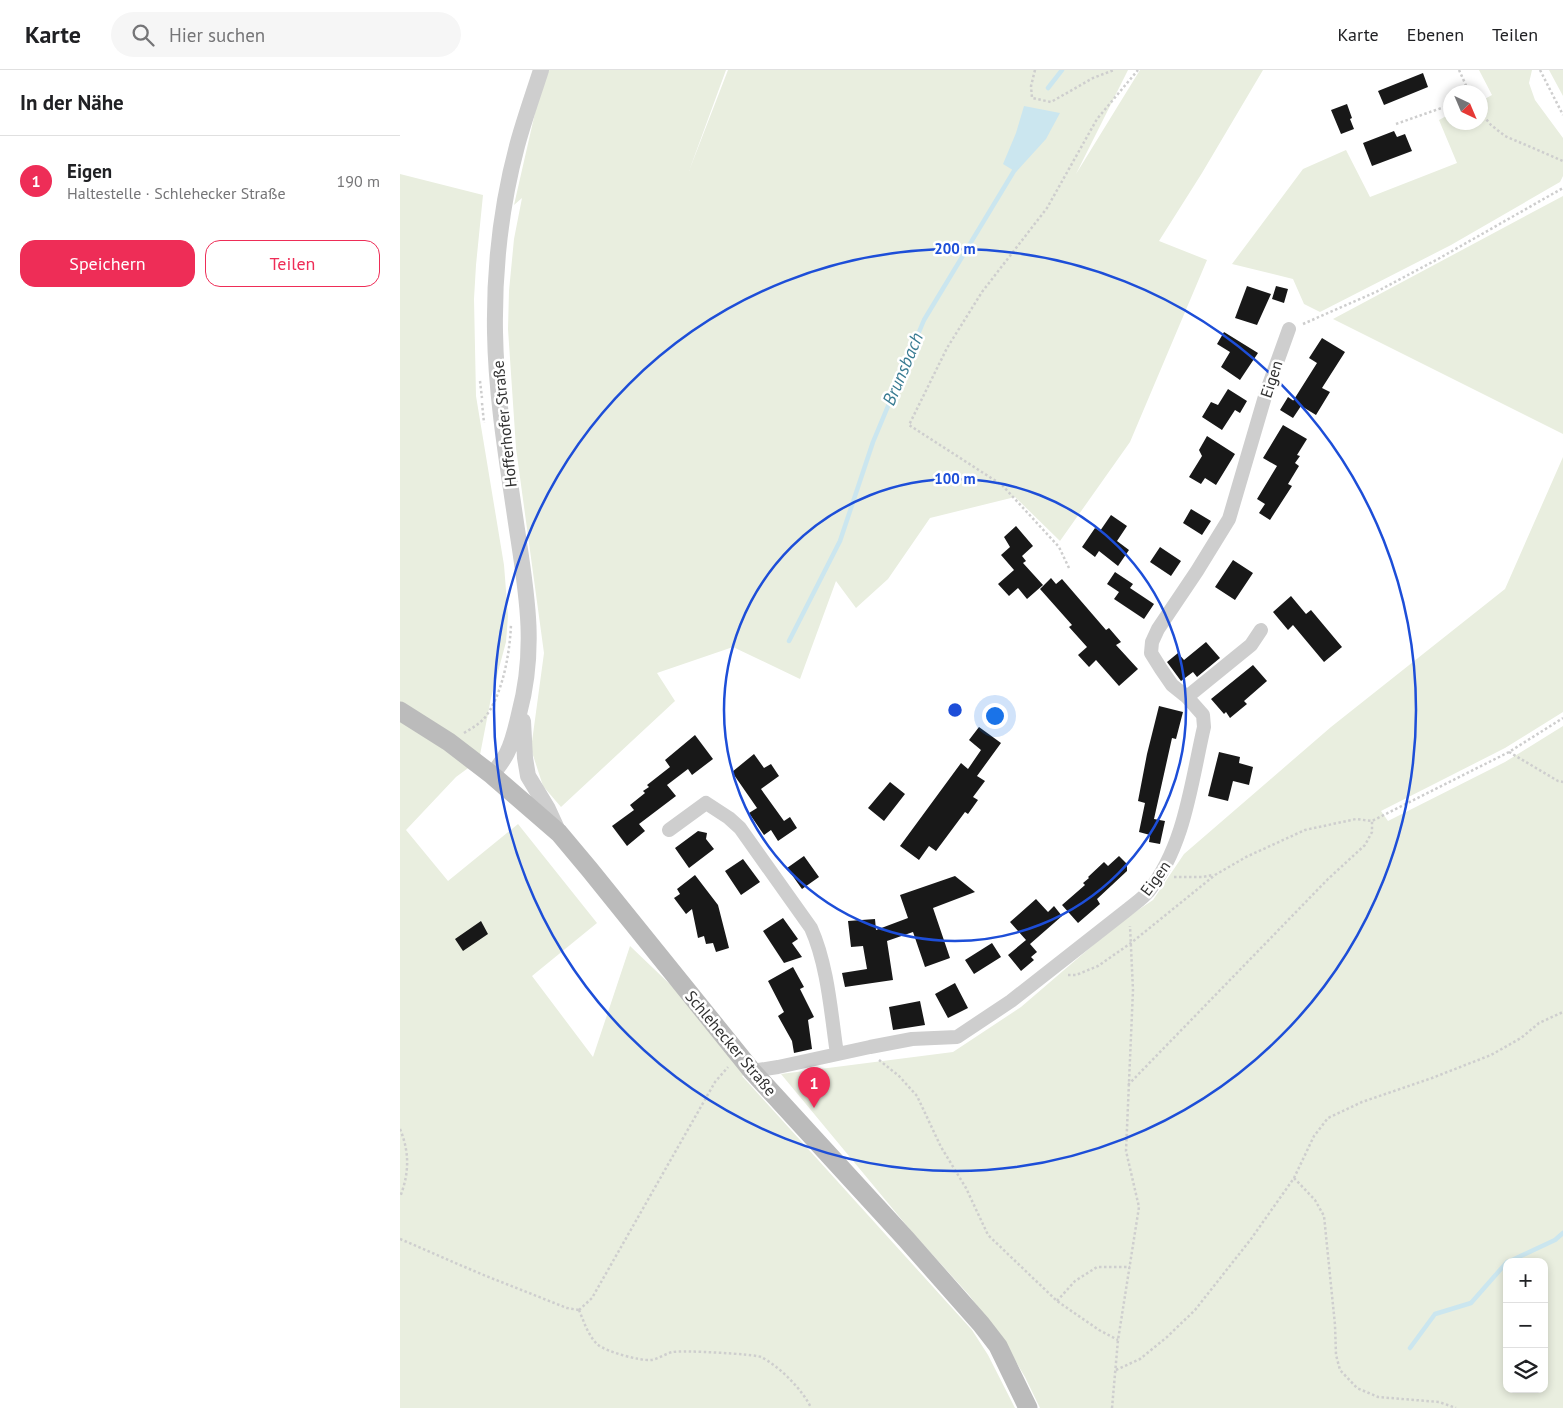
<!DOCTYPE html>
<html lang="de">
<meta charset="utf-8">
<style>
body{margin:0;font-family:"PT Sans",sans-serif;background:#f6f6f6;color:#202124}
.controls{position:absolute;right:15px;bottom:15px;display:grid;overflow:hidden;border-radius:10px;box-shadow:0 2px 8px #0003}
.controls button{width:45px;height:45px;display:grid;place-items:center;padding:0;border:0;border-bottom:1px solid #e0e0e0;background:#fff;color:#202124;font:25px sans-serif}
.compass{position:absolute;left:1043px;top:15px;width:45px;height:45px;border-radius:50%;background:#fff;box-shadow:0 2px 8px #0003;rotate:136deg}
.you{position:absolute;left:594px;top:645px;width:18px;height:18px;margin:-12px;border:4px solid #fff;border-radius:50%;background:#1a73e8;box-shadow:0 0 0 8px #1a73e833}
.badge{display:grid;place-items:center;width:32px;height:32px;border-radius:50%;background:#ee2d57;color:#fff;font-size:16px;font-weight:700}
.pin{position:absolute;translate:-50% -41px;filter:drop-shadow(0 1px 2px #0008)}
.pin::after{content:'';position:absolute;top:26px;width:18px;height:15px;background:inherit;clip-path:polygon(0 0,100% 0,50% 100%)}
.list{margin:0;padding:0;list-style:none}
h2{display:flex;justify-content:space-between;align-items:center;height:65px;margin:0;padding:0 20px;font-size:21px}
h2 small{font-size:16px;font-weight:400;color:#757577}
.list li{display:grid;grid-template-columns:32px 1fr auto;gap:15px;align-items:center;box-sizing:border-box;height:90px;padding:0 20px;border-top:1px solid #e0e0e0}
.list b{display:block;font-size:19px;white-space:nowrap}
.list p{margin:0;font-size:16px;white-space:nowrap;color:#757577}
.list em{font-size:16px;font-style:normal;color:#757577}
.actions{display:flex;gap:10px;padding:15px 20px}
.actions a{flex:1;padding:11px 0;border:1px solid #ee2d57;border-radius:15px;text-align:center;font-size:18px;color:#ee2d57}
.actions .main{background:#ee2d57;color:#fff}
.icon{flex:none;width:28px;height:28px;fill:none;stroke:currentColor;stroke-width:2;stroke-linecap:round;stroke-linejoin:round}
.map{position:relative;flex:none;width:1163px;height:1338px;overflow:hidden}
header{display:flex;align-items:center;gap:30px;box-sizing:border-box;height:70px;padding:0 25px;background:#fff;border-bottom:1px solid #e0e0e0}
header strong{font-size:24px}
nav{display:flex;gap:28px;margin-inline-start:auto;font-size:18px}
.search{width:350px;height:45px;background:#f6f6f6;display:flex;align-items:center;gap:12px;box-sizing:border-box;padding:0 18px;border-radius:28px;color:#757577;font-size:19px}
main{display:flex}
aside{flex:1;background:#fff}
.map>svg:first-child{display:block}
</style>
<header>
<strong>Karte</strong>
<div class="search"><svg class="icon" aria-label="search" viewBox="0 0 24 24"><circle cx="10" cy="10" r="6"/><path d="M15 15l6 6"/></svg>Hier suchen</div>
<nav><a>Karte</a><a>Ebenen</a><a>Teilen</a></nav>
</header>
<main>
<aside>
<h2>In der Nähe<small></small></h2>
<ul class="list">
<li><span class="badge">1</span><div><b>Eigen</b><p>Haltestelle · Schlehecker Straße</p></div><em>190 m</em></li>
</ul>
<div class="actions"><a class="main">Speichern</a><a>Teilen</a></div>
</aside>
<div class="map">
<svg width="1163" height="1338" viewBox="0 0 1163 1338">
<rect width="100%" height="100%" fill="#fff"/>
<path fill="#e9eedf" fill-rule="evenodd" d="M 149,0 L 326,0 L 289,101 L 328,0 L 728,0 L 676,104 L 740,0 L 863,0 L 802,103 L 759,171 L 807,190 L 730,372 L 660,471 L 615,427 L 530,448 L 488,509 L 456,538 L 436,511 L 400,609 L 333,577 L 257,603 L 275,631 L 161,737 L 143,716 L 131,679 L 144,583 L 116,378 L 108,259 L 109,221 L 114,169 L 122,128 L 114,135 L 140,21 Z
M 1079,0 L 1132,0 L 1129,13 L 1135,30 L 1163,68 L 1163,106 L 1160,112 L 1051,175 L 920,242 L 904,234 L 893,209 L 832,194 L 903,99 L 946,80 L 970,127 L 1057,93 L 1039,50 L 1050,44 L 1050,52 L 1080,52 L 1081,31 L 1092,25 Z
M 1149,0 L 1163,0 L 1163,26 Z
M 0,104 L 83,125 L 76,195 L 74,229 L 76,326 L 104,495 L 108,546 L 106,572 L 91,628 L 79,690 L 56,707 L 6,760 L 48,811 L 118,754 L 197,853 L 132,906 L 193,987 L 230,876 L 322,964 L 352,1001 L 342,1006 L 572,1260 L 588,1285 L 615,1338 L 0,1338 Z
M 1163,126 L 1163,364 L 933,249 Z
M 1163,387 L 1163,642 L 1105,678 L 981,741 L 988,751 L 1105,692 L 1163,656 L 1163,1338 L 640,1338 L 625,1307 L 604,1272 L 569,1225 L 512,1162 L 381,1004 L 553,982 L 621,937 L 720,852 L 753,830 L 784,784 L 931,657 L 1105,519 ZM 1107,1192 L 1144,1192 L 1144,1319 L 1107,1319 Z"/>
<path fill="#cbe6ef" d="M 624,36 L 660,43 L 646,69 L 616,102 L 603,94 L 616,63 Z"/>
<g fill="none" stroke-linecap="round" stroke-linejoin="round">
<path stroke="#cbe6ef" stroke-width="4.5" d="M 648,18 L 662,0
M 389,571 L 440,471 L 473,372 L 524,250 L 617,96
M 1108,1192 L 1155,1170 L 1163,1163
M 1010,1278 L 1035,1244 L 1071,1233 L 1107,1192"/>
</g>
<path fill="#181818" d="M 1023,3 L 1028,17 L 984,35 L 978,21 Z
M 947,34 L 952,48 L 950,49 L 954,59 L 941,64 L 931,40 Z
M 994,61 L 997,67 L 1005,64 L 1012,81 L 972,96 L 963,73 Z
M 847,216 L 871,224 L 857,255 L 835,248 Z
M 876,216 L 888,219 L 884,233 L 872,229 Z
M 824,262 L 858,283 L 840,310 L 821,297 L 830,282 L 817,274 Z
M 922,268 L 945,282 L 922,318 L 930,322 L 916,345 L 893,331 L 917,293 L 909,288 Z
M 828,319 L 847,331 L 840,343 L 835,340 L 822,360 L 802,347 L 811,332 L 818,335 Z
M 888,327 L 901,336 L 893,348 L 880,340 Z
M 883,355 L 907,369 L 897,385 L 900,386 L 895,393 L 899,396 L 888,414 L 892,416 L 870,450 L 859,443 L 865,434 L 857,429 L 877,396 L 863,388 Z
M 807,366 L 835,384 L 816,415 L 805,408 L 801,414 L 789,407 L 802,386 L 799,380 Z
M 791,439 L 811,451 L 802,465 L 783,453 Z
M 711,445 L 727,456 L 717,471 L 729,480 L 718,496 L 699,481 L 695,487 L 682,477 L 695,458 L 700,461 Z
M 616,456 L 633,476 L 622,486 L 626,491 L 623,493 L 643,515 L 627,529 L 618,518 L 609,526 L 598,514 L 614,500 L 601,485 L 610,477 L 604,467 Z
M 760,477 L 781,491 L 771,506 L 750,492 Z
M 833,490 L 853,503 L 835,530 L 815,517 Z
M 715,502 L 733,514 L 730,518 L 754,534 L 744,549 L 714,529 L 719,522 L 707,514 Z
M 651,508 L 656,514 L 662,509 L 706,560 L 709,558 L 721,572 L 716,575 L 738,599 L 719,616 L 696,590 L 689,597 L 678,585 L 687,577 L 669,557 L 672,555 L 640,519 Z
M 891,526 L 906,544 L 911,540 L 942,577 L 924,592 L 893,555 L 888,560 L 873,542 Z
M 806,572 L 820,588 L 797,607 L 793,602 L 781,611 L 767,592 L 778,583 L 784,590 Z
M 853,595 L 867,611 L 844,631 L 847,634 L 830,648 L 826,642 L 824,644 L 811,629 Z
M 759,636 L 783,642 L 776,669 L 772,668 L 754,749 L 765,751 L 760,774 L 749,772 L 750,765 L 739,762 L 745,733 L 738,731 L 747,684 Z
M 579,657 L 601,673 L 577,706 L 585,711 L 573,727 L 578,730 L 568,744 L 565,742 L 536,781 L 529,776 L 519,790 L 500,776 L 561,693 L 568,699 L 581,680 L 569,670 Z
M 295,665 L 313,689 L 292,705 L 288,699 L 267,715 L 276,726 L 239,754 L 245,761 L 227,776 L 212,756 L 234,740 L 230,735 L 245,723 L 243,721 L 249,717 L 247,715 L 270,697 L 265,690 Z
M 819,682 L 840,687 L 839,693 L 853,697 L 849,715 L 833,711 L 828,731 L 808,726 Z
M 354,684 L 364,698 L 371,694 L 379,706 L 361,719 L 384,751 L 390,747 L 397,758 L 378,771 L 371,760 L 364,765 L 349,743 L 357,738 L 332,702 Z
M 490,712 L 505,724 L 484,751 L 468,738 Z
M 298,761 L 307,763 L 306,769 L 314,779 L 289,798 L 275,778 Z
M 404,786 L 419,807 L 402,819 L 387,798 Z
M 719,786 L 727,794 L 727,801 L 697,829 L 700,834 L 678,853 L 662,835 L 685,815 L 683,813 L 689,808 L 688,807 L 704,792 L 708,796 Z
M 343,789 L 360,812 L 341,825 L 325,801 Z
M 295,805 L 318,835 L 329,878 L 316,882 L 313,873 L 306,874 L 304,866 L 298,868 L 292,839 L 286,844 L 274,828 L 280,824 L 277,819 Z
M 555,806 L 575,822 L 533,838 L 550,888 L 525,897 L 513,862 L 487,871 L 493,910 L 445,917 L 442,903 L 467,899 L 463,876 L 451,877 L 448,851 L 475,849 L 476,860 L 508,848 L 500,825 Z
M 636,829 L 648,842 L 654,836 L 662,846 L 630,874 L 637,882 L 631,887 L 634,890 L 621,901 L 608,885 L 626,870 L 610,852 Z
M 383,848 L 398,869 L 392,873 L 402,887 L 384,893 L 363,861 Z
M 81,851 L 88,864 L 63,881 L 55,869 Z
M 592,873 L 601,887 L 574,904 L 565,890 Z
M 393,897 L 404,917 L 400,919 L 414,947 L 408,950 L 412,979 L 394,983 L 392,971 L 378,946 L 384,942 L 368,911 Z
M 555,913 L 568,938 L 548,948 L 535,924 Z
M 520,931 L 525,955 L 493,960 L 489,937 Z"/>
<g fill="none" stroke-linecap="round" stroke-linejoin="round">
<path stroke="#cecece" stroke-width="2.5" stroke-dasharray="2.5 2.5" stroke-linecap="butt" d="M 635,0 L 631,16 L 632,28 L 651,32 L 693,8 L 714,0
M 1059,0 L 1069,22
M 1140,0 L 1163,45
M 1080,42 L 1091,55 L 1105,66 L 1163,91
M 996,54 L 1050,35
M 903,254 L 976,222 L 1038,189 L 1163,118
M 80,311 L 82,328
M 82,333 L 84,353
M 669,498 L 659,477 L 602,415 L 509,355 L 547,278 L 582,222 L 647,138 L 697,49 L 738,0
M 64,663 C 72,658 80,654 86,646 C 103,623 110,582 111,554
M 1109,682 L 1158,711 L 1163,712
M 774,807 L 803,807 L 813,805
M 668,905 L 676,905 L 698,896 L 731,873 L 815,805 L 846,787 L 905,760 L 956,749 L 972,751 L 1109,682 L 1163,648
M 479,990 L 499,1006 L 517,1026 L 541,1077 L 566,1118 L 588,1165 L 657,1231 L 699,1260 L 718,1270
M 728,1015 L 928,809 L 965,775 L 972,762 L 972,751
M 0,1059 C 10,1083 9,1104 0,1127
M 894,1108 L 915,1130 L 924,1146 L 935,1255 L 936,1285 L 940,1300 L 957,1318 L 978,1327 L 1039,1332 L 1056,1338
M 0,1169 L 81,1204 L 167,1238 L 179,1240
M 657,1231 L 675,1211 L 697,1197 L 730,1197
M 179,1240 L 192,1228 L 315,1012 L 328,997
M 179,1240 C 184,1252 188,1265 197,1274 C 206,1282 240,1291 251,1290 C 259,1289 266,1283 273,1282 C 282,1280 354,1284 361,1287 C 378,1295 404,1321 411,1338
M 716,1300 L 740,1289 L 767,1267 L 795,1240 L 851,1169 L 894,1108 L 914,1066 L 928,1048 L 962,1032 L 1032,1008 L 1091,985 L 1121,968 L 1139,953 L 1163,942
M 712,1338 L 718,1270 L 739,1137 L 726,1081 L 733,920 L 730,856"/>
<path stroke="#cecece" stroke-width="14" d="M 787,627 L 851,575 L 861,560
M 269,760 L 306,733 L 329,748 L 340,758 L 411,858 C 428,896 431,944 437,984
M 352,1001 L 378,997 L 470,977 L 512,969 L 557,967 L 611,931 L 727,840 C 734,834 742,829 748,822 C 785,776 791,713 804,657 L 803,645 L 787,627 L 772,615 L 761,599 L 751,583 L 752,572 L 758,559 L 797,501 L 829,449 L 866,323 L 889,259"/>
<path stroke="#cecece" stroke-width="16" d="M 123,651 L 125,688 L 128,706 L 148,739 L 159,763
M 92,705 C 97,698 103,691 107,683 C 113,671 116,657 119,644 C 138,574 125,515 115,446 C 106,385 96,324 95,262 C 94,200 101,136 117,76 C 124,50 133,25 141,0"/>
<path stroke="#bbb" stroke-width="19" d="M 0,641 L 49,672 L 92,705 L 159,763 L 190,800 L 352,1001 L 506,1169 L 581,1254 L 598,1276 L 628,1338"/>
</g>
<g fill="none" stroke="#1d4ed8" stroke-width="2.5">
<circle cx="555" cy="640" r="231"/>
<circle cx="555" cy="640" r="461"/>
</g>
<g text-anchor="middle" stroke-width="5" stroke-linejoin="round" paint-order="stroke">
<g font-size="16" fill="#313131" stroke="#fff">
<text transform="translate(871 309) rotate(-72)" y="6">Eigen</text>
<text transform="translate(104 354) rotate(-96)" y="6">Hofferhofer Straße</text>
<text transform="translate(755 808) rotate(-54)" y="6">Eigen</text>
<text transform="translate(331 973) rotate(50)" y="6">Schlehecker Straße</text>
</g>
<g font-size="18" font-style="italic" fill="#387b92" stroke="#fff">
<text transform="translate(503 299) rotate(-67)" y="6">Brunsbach</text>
</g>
</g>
<circle cx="555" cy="640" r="8" fill="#1d4ed8" stroke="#fff" stroke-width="2.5"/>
<g font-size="15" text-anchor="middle" font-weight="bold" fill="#1d4ed8" stroke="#fff" stroke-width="5" stroke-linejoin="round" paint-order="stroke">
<text x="555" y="184">200 m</text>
<text x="555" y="414">100 m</text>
</g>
</svg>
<div class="controls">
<button>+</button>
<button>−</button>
<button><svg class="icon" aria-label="layers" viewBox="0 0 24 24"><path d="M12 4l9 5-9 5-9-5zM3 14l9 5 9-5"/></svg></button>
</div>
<svg class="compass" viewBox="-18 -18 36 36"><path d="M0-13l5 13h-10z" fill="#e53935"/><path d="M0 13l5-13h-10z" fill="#757577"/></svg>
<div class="you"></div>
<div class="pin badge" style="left:414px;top:1038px">1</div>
</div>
</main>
